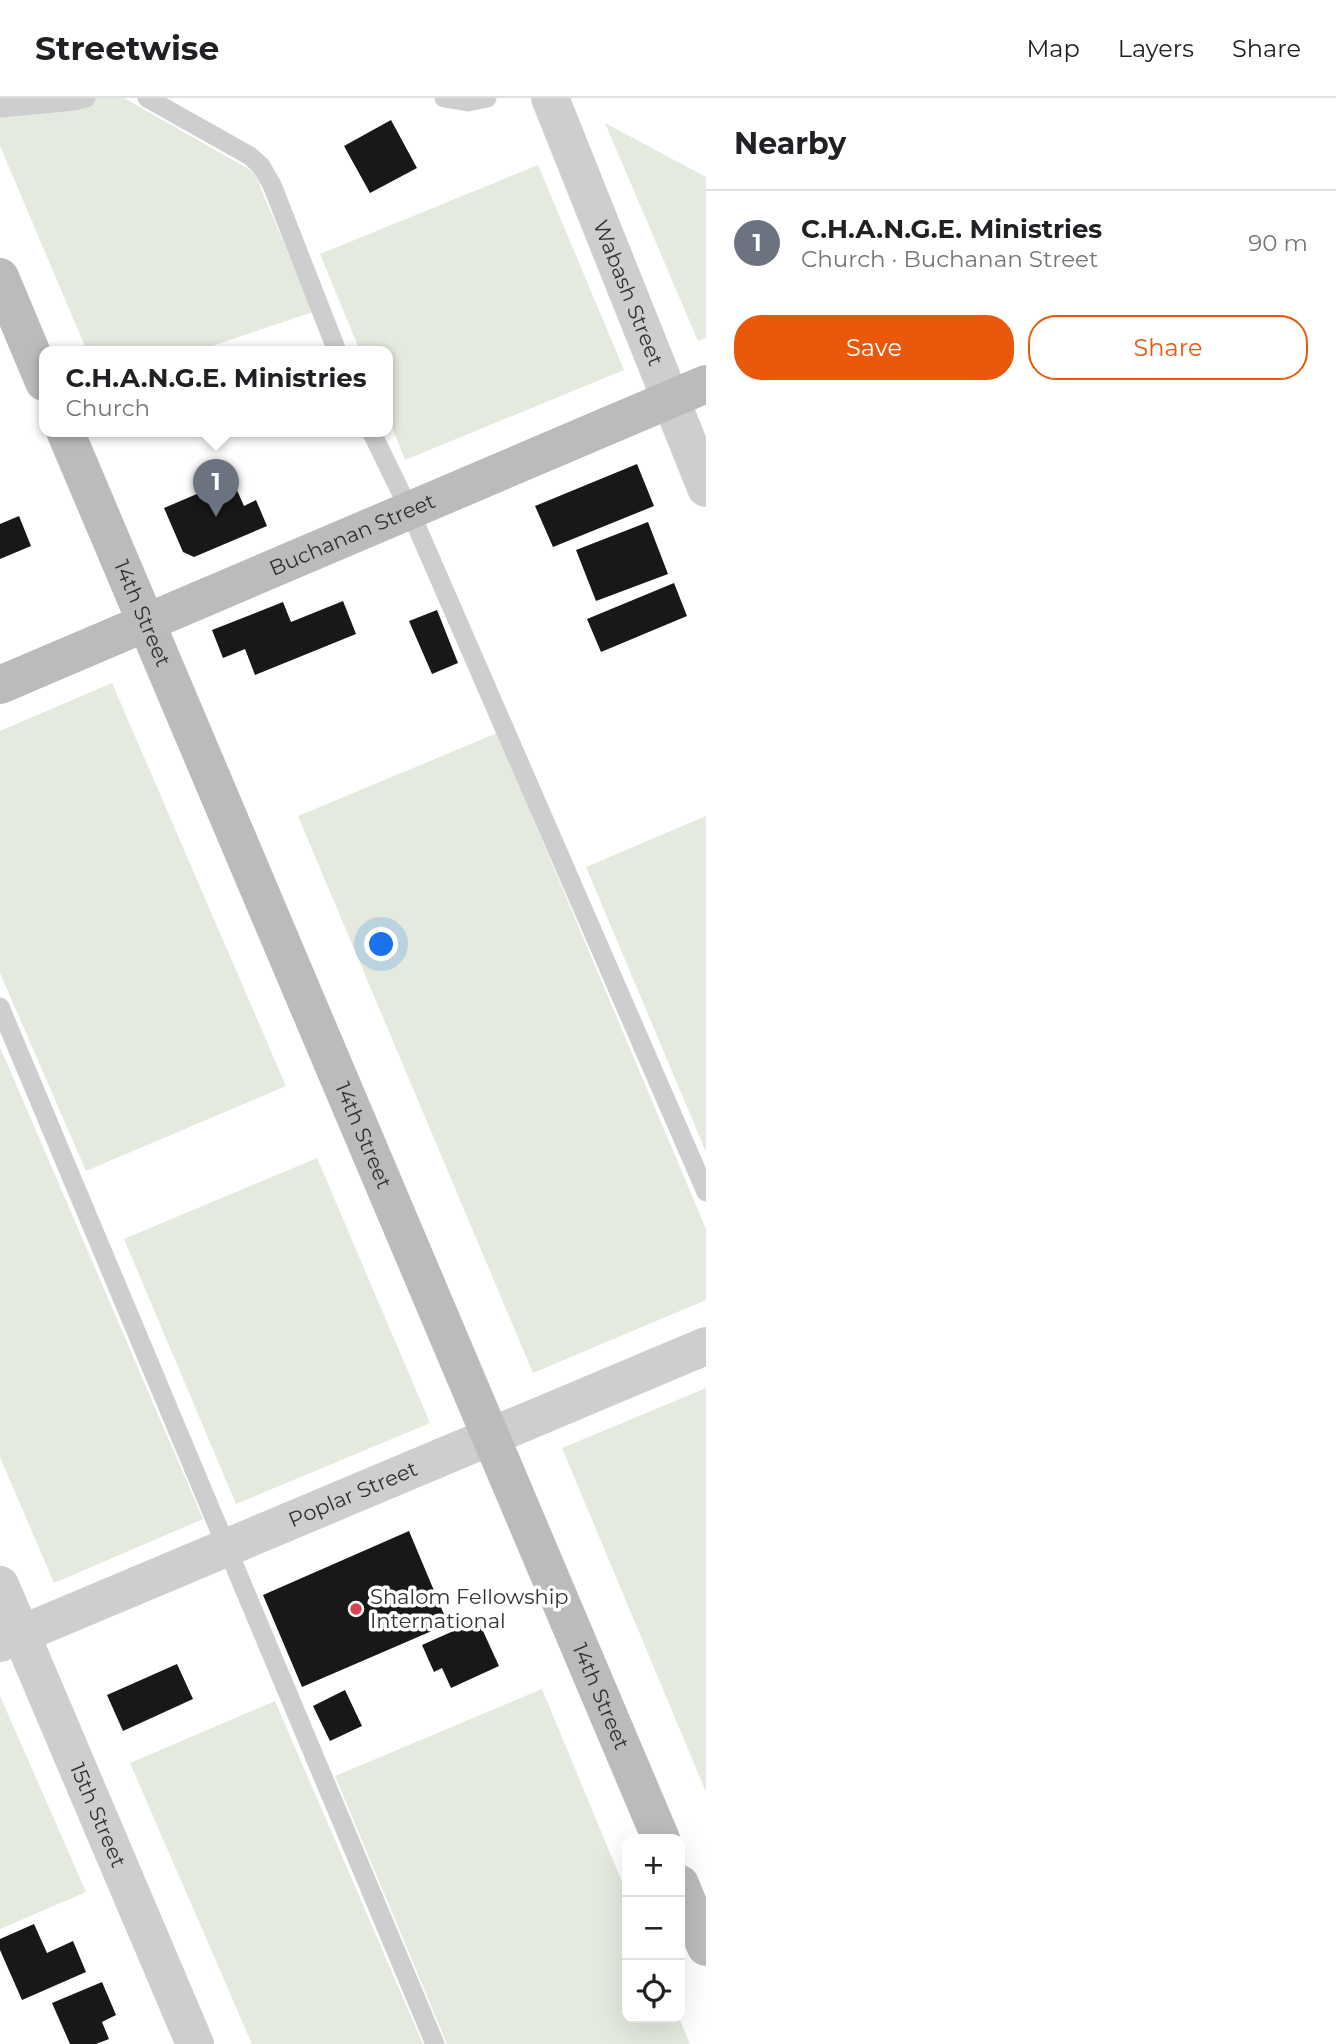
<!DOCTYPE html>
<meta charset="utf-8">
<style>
body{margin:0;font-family:Montserrat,sans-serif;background:#f2f2f2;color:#202124}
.controls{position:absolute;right:21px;bottom:21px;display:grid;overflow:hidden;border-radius:14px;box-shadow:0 7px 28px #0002}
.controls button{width:63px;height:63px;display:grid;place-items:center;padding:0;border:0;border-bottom:2px solid #e0e0e0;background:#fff;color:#202124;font:35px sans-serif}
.you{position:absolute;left:382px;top:847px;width:24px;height:24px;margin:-18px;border:5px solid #fff;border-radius:50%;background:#1a73e8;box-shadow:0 0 0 10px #1a73e833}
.badge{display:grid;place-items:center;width:46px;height:46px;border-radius:50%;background:#ea580c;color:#fff;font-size:23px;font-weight:700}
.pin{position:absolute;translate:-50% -58px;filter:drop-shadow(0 2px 4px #0008)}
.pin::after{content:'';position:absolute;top:37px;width:24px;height:21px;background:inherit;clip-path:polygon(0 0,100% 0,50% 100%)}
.popup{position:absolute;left:39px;top:248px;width:354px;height:91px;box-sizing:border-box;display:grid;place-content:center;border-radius:14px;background:#fff;filter:drop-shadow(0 2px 5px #0005);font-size:23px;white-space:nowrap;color:#757577}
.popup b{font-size:26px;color:#202124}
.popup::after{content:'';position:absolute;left:50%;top:100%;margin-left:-14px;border:14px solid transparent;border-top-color:#fff}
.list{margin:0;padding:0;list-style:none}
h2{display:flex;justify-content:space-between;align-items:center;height:91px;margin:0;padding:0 28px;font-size:30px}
h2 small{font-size:23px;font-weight:400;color:#757577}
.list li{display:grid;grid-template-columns:46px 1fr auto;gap:21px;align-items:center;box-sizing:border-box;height:105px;padding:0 28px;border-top:2px solid #e0e0e0}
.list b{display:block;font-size:26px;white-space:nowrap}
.list p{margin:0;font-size:23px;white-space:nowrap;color:#757577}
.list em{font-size:23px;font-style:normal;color:#757577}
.actions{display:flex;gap:14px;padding:21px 28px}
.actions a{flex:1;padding:16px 0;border:2px solid #ea580c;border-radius:28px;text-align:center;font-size:24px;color:#ea580c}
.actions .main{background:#ea580c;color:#fff}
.icon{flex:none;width:38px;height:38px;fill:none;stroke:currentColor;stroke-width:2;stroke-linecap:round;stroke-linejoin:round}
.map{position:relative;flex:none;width:706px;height:1946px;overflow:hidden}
header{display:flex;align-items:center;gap:42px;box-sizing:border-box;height:98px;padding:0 35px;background:#fff;border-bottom:2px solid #e0e0e0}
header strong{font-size:33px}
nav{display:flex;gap:38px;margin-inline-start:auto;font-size:24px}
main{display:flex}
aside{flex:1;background:#fff}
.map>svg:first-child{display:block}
</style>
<header>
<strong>Streetwise</strong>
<nav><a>Map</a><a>Layers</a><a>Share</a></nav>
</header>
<main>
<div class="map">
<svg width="706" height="1946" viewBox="0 0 706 1946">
<rect width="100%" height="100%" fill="#fff"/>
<path fill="#e4eade" d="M 0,0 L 124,0 L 254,74 L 313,214 L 197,253 L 87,253 L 0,48 Z
M 605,25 L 706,79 L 706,240 L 698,243 Z
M 538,67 L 624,272 L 405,362 L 388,319 L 388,253 L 360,253 L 320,156 Z
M 112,585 L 286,988 L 86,1073 L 0,875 L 0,633 Z
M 497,635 L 706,1131 L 706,1202 L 533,1275 L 298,718 Z
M 706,718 L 706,1054 L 586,769 Z
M 0,949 L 203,1421 L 54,1485 L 0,1359 Z
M 317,1060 L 430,1325 L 236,1406 L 124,1141 Z
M 706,1290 L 706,1694 L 562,1350 Z
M 542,1591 L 627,1796 L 627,1920 L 679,1920 L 690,1946 L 447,1946 L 335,1678 Z
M 0,1598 L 86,1794 L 0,1831 Z
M 275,1603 L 423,1946 L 252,1946 L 130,1665 Z"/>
<path fill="#181818" d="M 391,22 L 417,70 L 370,95 L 344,48 Z
M 637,366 L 654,408 L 553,449 L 535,408 Z
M 232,381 L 244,408 L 256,402 L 267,428 L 194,459 L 183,454 L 164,410 Z
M 19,418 L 31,448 L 0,461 L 0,426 Z
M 648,424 L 668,476 L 596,503 L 576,452 Z
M 674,485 L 687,518 L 601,554 L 587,521 Z
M 343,503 L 356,536 L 255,577 L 245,551 L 223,560 L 212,532 L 283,504 L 291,524 Z
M 437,512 L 458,565 L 432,576 L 409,523 Z
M 409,1433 L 448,1526 L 302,1589 L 263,1497 Z
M 478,1522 L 499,1568 L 451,1590 L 442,1570 L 434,1574 L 422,1547 Z
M 177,1566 L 193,1601 L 123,1633 L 107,1597 Z
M 345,1592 L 362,1628 L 330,1643 L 313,1608 Z
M 34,1826 L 47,1855 L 73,1843 L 86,1874 L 22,1902 L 0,1852 L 0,1841 Z
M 102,1884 L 116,1917 L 102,1924 L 109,1941 L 96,1946 L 70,1946 L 52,1905 Z"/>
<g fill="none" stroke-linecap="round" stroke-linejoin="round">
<path stroke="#cecece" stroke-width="19" d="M 147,0 L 250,58 L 261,68 L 272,87 L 337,253
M 444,0 L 468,4 L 487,0
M 0,10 L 74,3 L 86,0
M 371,333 L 409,411 L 706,1094
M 0,909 L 435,1946"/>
<g stroke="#cecece" stroke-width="38">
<path id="s1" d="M 550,0 L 706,390"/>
<path id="s2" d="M 0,1487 L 195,1946"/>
<path id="s3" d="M 0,1545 L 706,1248"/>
</g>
<g stroke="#bbb" stroke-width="38">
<path d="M 0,179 L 44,284"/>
<path id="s4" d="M 65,333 L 661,1741"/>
<path id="s5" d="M 0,587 L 706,286"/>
<path d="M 680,1786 L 706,1849"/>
</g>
</g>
<circle fill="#d9434e" stroke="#fff" stroke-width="2.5" cx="356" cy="1511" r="7"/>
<g text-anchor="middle" stroke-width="7" stroke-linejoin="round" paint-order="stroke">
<g font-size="21" fill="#313131" stroke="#fff">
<text dy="7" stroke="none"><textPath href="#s1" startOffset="210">Wabash Street</textPath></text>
<text dy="7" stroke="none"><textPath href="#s5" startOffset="383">Buchanan Street</textPath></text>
<text dy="7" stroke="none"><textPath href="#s4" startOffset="198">14th Street</textPath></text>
<text dy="7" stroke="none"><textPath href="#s4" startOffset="765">14th Street</textPath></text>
<text dy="7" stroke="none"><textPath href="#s3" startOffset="383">Poplar Street</textPath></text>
<text dy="7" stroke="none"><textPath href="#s4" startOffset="1374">14th Street</textPath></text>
<text dy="7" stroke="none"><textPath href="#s2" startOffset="250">15th Street</textPath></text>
</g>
<g font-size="21" fill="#313131" stroke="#fff" text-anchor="start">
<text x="370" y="1506">Shalom Fellowship<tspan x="370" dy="24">International</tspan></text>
</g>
</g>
</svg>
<div class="controls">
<button>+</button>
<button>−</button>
<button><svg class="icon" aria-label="locate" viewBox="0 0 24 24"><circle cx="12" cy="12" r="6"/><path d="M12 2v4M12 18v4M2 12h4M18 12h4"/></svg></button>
</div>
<div class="you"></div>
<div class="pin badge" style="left:216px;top:419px;background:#6b7280">1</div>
<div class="popup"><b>C.H.A.N.G.E. Ministries</b>Church</div>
</div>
<aside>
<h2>Nearby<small></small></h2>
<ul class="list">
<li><span class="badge" style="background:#6b7280">1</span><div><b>C.H.A.N.G.E. Ministries</b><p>Church · Buchanan Street</p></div><em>90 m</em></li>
</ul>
<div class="actions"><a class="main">Save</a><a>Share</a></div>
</aside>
</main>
